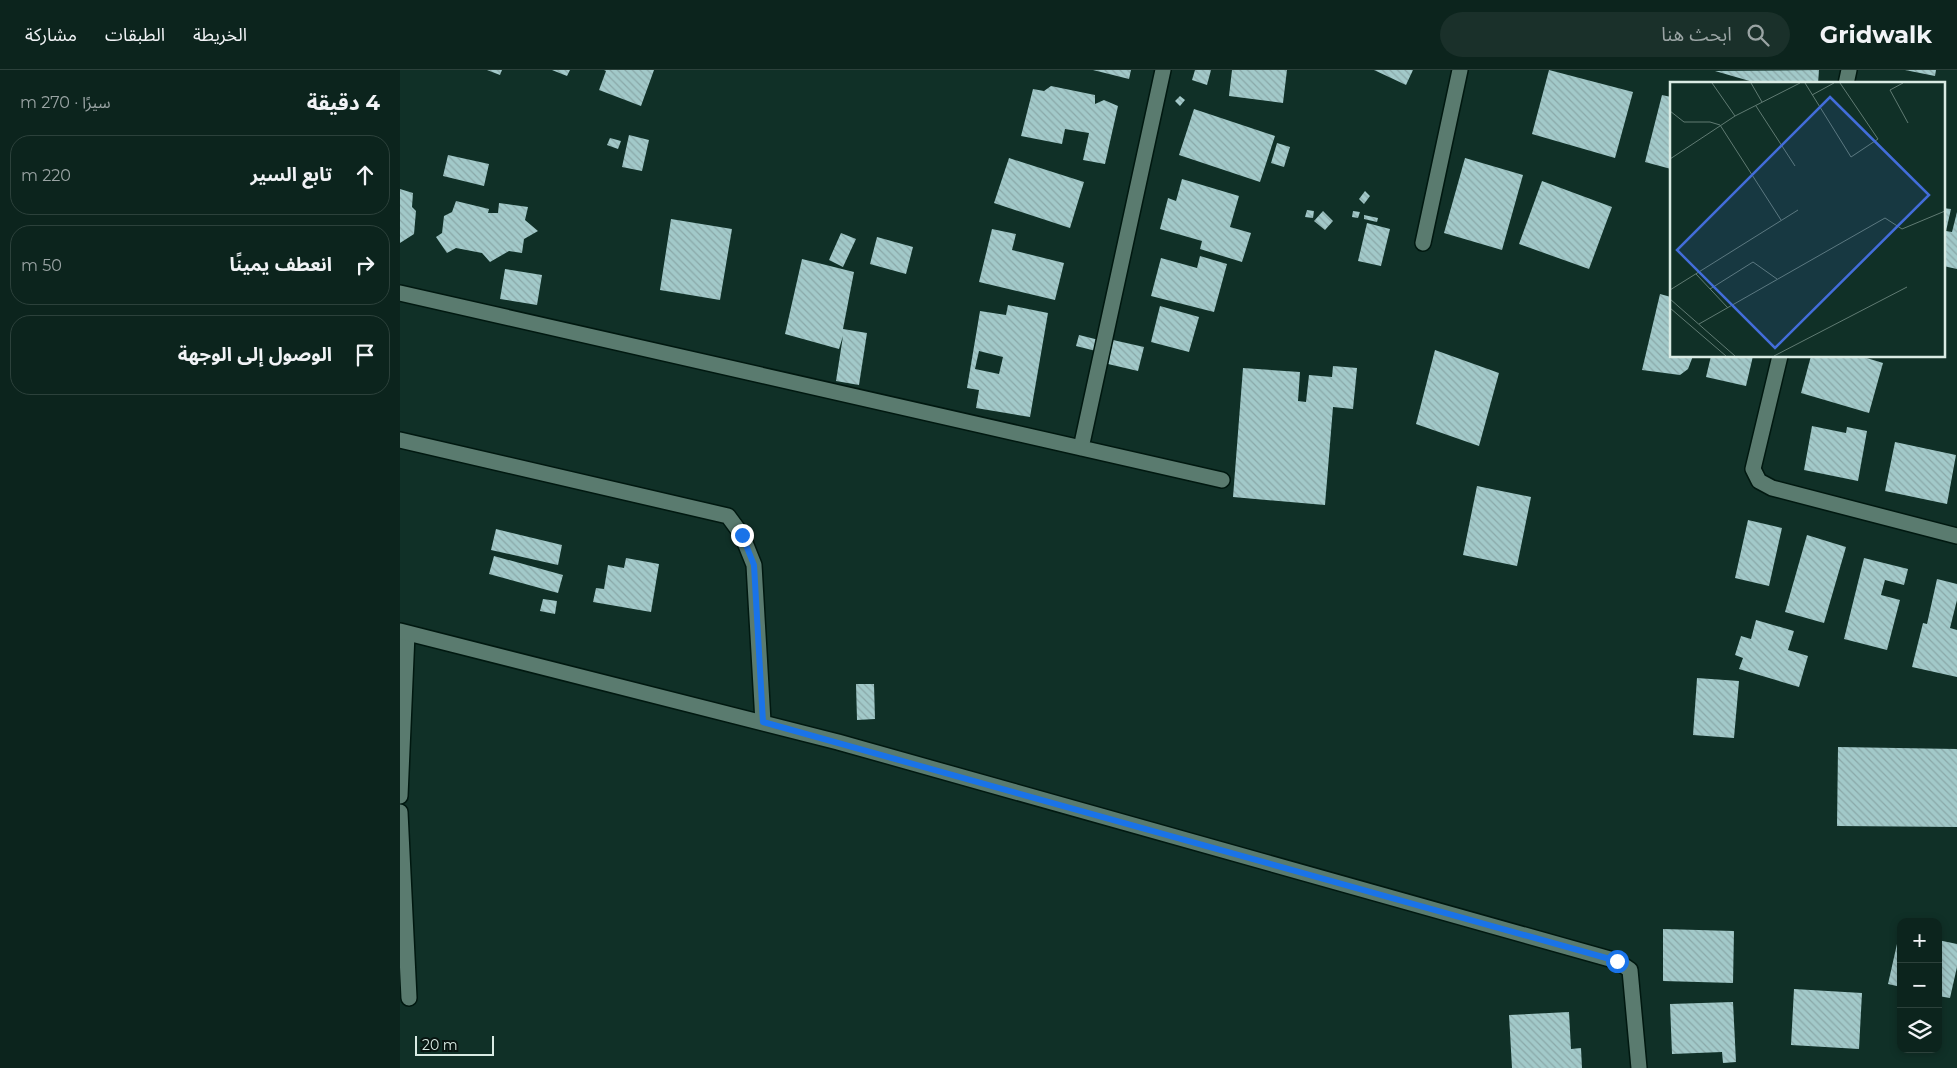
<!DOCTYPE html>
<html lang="ar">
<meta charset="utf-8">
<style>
body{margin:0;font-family:Montserrat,"Noto Sans Arabic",sans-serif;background:#1a302a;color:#f1f3f6;direction:rtl}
.controls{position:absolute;right:15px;bottom:15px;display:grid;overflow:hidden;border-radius:10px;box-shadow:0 2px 8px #0003}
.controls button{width:45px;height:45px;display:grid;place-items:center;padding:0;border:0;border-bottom:1px solid #2c413b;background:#0c241d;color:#f1f3f6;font:25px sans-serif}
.scale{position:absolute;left:15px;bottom:12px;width:79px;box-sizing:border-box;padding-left:5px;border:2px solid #d9ebe4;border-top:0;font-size:14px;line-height:18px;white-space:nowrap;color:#d9ebe4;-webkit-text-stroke:4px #081511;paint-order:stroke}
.stop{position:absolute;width:15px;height:15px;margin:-11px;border:4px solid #1a73e8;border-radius:50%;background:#fff}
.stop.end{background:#1a73e8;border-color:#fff;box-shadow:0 1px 5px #0008}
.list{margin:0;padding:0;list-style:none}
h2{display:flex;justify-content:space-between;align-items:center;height:65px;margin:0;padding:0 20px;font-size:21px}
h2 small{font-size:16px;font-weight:400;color:#9aa4a4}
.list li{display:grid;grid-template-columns:32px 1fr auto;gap:15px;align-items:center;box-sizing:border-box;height:80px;margin:0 10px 10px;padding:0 10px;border:1px solid #2c413b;border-radius:20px}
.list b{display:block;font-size:19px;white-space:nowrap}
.list em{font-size:16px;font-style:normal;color:#9aa4a4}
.icon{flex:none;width:28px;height:28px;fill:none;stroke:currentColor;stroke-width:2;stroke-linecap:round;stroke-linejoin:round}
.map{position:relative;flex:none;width:1557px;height:998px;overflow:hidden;direction:ltr}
header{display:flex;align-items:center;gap:30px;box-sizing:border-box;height:70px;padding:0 25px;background:#0c241d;border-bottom:1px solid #2c413b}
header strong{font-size:24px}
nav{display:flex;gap:28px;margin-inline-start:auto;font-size:18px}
.search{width:350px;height:45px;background:#1a302a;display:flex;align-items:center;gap:12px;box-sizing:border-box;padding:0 18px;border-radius:28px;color:#9aa4a4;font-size:19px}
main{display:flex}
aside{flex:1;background:#0c241d}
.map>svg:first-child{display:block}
</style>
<header>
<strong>Gridwalk</strong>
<div class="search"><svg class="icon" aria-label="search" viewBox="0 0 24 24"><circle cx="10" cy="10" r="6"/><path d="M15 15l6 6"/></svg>ابحث هنا</div>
<nav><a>الخريطة</a><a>الطبقات</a><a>مشاركة</a></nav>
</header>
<main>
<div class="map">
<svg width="1557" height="998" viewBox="0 0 1557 998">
<defs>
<pattern id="building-back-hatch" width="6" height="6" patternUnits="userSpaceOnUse" patternTransform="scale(1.25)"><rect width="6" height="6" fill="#a2c9c9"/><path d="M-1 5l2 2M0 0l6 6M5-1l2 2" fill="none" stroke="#8aa8a8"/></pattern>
</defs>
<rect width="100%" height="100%" fill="#103027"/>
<path fill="url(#building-back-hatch)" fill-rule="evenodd" d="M 87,0 L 102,0 L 100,5 Z
M 152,0 L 170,0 L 167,6 Z
M 204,0 L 254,0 L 241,36 L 199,20 L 206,1 Z
M 693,0 L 731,0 L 729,9 Z
M 795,0 L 811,0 L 807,15 L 792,10 Z
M 832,0 L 887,0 L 883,33 L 829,26 Z
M 974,0 L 1013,0 L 1006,15 Z
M 1149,0 L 1233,22 L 1215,88 L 1132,64 Z
M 1419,0 L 1418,14 L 1360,14 L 1315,1 Z
M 1505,0 L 1536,0 L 1535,6 Z
M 651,16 L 695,25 L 695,34 L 704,30 L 718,36 L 705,94 L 683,90 L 689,63 L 665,59 L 662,74 L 621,66 L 633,19 L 644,21 Z
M 1262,25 L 1271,27 L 1271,99 L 1245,92 Z
M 780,26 L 785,30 L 780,36 L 775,31 Z
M 794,39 L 875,66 L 860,112 L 779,85 Z
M 229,65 L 249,70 L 242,101 L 222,97 Z
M 210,68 L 221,71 L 218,79 L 207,75 Z
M 877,73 L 890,77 L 884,97 L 871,93 Z
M 48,85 L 89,94 L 84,116 L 43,106 Z
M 609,88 L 684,112 L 670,158 L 594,133 Z
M 1065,88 L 1123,105 L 1102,180 L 1044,163 Z
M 782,109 L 839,126 L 830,157 L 851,163 L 842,192 L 800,179 L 802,171 L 760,159 L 768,128 L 776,131 Z
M 1142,111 L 1212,137 L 1189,199 L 1119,174 Z
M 0,119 L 13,123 L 12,137 L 16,141 L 14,164 L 0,173 Z
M 965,121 L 970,126 L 964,134 L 959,129 Z
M 56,131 L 89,139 L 88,143 L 98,143 L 99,133 L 128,137 L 125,150 L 138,161 L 124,169 L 122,183 L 109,181 L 90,192 L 82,183 L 56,178 L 47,183 L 36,167 L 42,163 L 44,146 L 52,142 Z
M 1543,138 L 1551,139 L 1546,161 L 1552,162 L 1557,142 L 1557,199 L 1543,196 Z
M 907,140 L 914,141 L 913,148 L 905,147 Z
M 923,141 L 933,151 L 925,160 L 914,151 Z
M 953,141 L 960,142 L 958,148 L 952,147 Z
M 964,145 L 978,148 L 977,152 L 964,149 Z
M 271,149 L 332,159 L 320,230 L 260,220 Z
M 967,153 L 990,159 L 981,196 L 958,191 Z
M 592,159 L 616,164 L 612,180 L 664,193 L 655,230 L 579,212 Z
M 441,163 L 456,169 L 443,197 L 429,190 Z
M 477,167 L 513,177 L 506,204 L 470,194 Z
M 800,186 L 827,194 L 814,242 L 751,226 L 761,188 L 797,198 Z
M 402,189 L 454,202 L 443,259 L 467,263 L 459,315 L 436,311 L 443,266 L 439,279 L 385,264 Z
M 105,199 L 142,205 L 137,235 L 100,229 Z
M 1260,224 L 1271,227 L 1271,286 L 1293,286 L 1288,299 L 1280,305 L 1242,300 Z
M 608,235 L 648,243 L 630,347 L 576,338 L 579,320 L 567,318 L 580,241 L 606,245 ZM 579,281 L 603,287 L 599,304 L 575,299 Z
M 760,236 L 799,247 L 789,282 L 751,272 Z
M 679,265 L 699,270 L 696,281 L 676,276 Z
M 713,270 L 744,277 L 738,301 L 708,294 Z
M 1035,280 L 1099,303 L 1079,376 L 1016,354 Z
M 1311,286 L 1353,286 L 1346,316 L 1306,307 Z
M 1411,286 L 1460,286 L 1483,293 L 1469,343 L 1401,323 Z
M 933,296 L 957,298 L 953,339 L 933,337 L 925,435 L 833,427 L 843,298 L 900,302 L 898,331 L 906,332 L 909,305 L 932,307 Z
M 1412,356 L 1446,363 L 1447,357 L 1467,361 L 1458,411 L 1404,400 Z
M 1495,372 L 1556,385 L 1547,434 L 1485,421 Z
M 1077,416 L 1131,427 L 1117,496 L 1063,485 Z
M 1348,450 L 1382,458 L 1369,516 L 1335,508 Z
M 96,459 L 162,475 L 158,495 L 91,480 Z
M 1407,465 L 1446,477 L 1424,553 L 1385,542 Z
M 94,486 L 163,505 L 158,523 L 89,504 Z
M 226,488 L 259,494 L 251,542 L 193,532 L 196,518 L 204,519 L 208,495 L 224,498 Z
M 1464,488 L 1508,499 L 1504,515 L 1485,510 L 1481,525 L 1500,530 L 1487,580 L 1444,569 Z
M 1537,509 L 1557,514 L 1557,530 L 1550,558 L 1557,560 L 1557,607 L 1512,597 L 1523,553 L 1527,554 Z
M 143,529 L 157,531 L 155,544 L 140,541 Z
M 1356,550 L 1394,561 L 1388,580 L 1408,586 L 1399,617 L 1339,599 L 1343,588 L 1335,585 L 1341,566 L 1351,569 Z
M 1297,608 L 1339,611 L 1334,668 L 1293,665 Z
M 456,614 L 474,614 L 475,649 L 457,650 Z
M 1438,677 L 1557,679 L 1557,757 L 1437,756 Z
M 1263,859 L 1334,861 L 1333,913 L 1263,911 Z
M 1499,865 L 1501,866 L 1501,917 L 1488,914 Z
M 1538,870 L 1557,874 L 1557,897 L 1550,928 L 1538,926 Z
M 1394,919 L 1462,923 L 1459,979 L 1391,975 Z
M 1333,932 L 1336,992 L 1323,993 L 1322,982 L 1272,984 L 1270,934 Z
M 1169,942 L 1171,979 L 1181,978 L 1182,998 L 1112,998 L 1109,945 Z"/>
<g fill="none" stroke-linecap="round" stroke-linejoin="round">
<g stroke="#001810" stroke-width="18">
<path id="service" d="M 0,726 L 7,564
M 0,742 L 9,928"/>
</g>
<g stroke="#001810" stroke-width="18">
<path id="minor" d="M 1446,14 L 1449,0
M 1023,173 L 1060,0
M 0,223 L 822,410
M 1380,286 L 1353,399 L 1359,411 L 1372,418 L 1557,466
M 0,370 L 328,446 L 342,465 L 354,495 L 363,652
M 681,378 L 763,0
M 0,561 L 438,672 L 1217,891 L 1230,900 L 1239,998"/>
</g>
<use href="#service" stroke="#5a7b6f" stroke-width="15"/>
<use href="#minor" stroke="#5a7b6f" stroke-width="15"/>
</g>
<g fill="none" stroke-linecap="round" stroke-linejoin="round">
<path stroke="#1a73e8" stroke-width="6" d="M 342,465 L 354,495 L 363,652 L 1217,891"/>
</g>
<g transform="translate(1270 12)">
<rect width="275" height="275" fill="#103027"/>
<path fill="none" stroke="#607b73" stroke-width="1" d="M 42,1 L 65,34M 81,1 L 92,20M 135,1 L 181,75 L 208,57 L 170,1M 233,1 L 220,8 L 238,41M 142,13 L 164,1M 86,24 L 125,84M 0,29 L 14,40 L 40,40 L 50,43 L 111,138M 0,77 L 65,34 L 130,1M 26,192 L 58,226M 40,207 L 83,180 L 107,197M 0,208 L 128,128M 0,217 L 65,274M 63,223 L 99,259M 0,226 L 56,274M 29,242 L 215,136 L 232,147 L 275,129M 104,274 L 237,205"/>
<path fill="#436dda" fill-opacity="0.15" stroke="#436dda" stroke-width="2.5" d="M 160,15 L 259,113 L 105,266 L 7,168 Z"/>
<rect width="275" height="275" fill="none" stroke="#d9ebe4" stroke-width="2.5"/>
</g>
</svg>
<div class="controls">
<button>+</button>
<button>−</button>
<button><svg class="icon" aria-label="layers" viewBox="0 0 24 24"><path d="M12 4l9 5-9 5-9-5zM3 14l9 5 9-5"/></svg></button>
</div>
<div class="scale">20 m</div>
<div class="stop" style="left:1217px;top:891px"></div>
<div class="stop end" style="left:342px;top:465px"></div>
</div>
<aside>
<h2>4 دقيقة<small>سيرًا · 270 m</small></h2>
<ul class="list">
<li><svg class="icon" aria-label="ahead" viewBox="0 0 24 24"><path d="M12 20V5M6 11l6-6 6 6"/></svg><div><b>تابع السير</b></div><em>220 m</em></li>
<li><svg class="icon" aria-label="right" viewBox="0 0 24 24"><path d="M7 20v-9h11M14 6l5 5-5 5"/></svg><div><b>انعطف يمينًا</b></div><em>50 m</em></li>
<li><svg class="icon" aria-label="arrive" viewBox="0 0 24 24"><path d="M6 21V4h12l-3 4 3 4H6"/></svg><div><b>الوصول إلى الوجهة</b></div></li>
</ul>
</aside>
</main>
